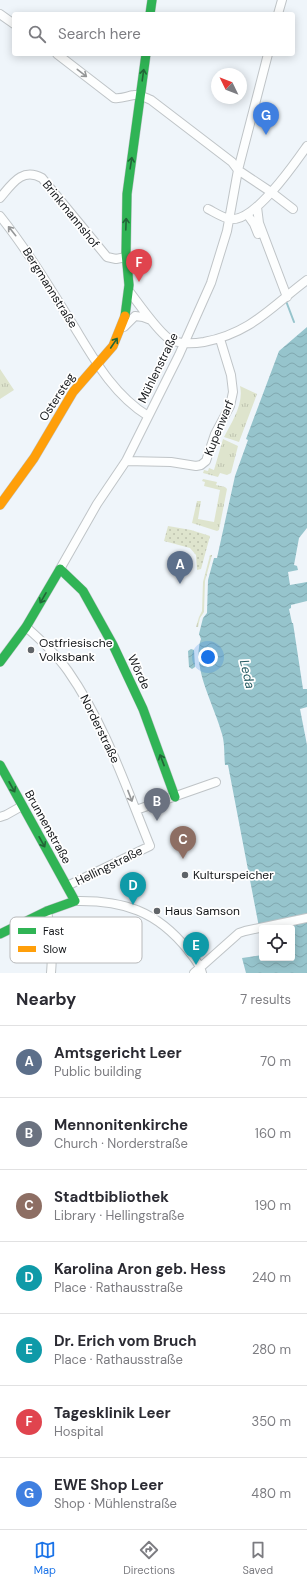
<!DOCTYPE html>
<meta charset="utf-8">
<style>
body{margin:0;font-family:"DM Sans",sans-serif;background:#f2f2f3;color:#2b2b33}
.controls{position:absolute;right:12px;bottom:12px;display:grid;overflow:hidden;border-radius:4px;box-shadow:0 2px 10px #0003}
.controls button{width:36px;height:36px;display:grid;place-items:center;padding:0;border:0;border-bottom:1px solid #e1e1e2;background:#fff;color:#2b2b33;font:20px sans-serif}
.compass{position:absolute;left:211px;top:68px;width:36px;height:36px;border-radius:50%;background:#fff;box-shadow:0 2px 10px #0003;rotate:313deg}
.you{position:absolute;left:208px;top:657px;width:14px;height:14px;margin:-10px;border:3px solid #fff;border-radius:50%;background:#1a73e8;box-shadow:0 0 0 6px #1a73e833}
.badge{display:grid;place-items:center;width:26px;height:26px;border-radius:50%;background:#1a73e8;color:#fff;font-size:13px;font-weight:700}
.pin{position:absolute;translate:-50% -33px;filter:drop-shadow(0 1px 2px #0008)}
.pin::after{content:'';position:absolute;top:21px;width:14px;height:12px;background:inherit;clip-path:polygon(0 0,100% 0,50% 100%)}
.list{margin:0;padding:0;list-style:none}
h2{display:flex;justify-content:space-between;align-items:center;height:52px;margin:0;padding:0 16px;font-size:17px}
h2 small{font-size:13px;font-weight:400;color:#7c7c81}
.list li{display:grid;grid-template-columns:26px 1fr auto;gap:12px;align-items:center;box-sizing:border-box;height:72px;padding:0 16px;border-top:1px solid #e1e1e2}
.list b{display:block;font-size:15px;white-space:nowrap}
.list p{margin:0;font-size:13px;white-space:nowrap;color:#7c7c81}
.list em{font-size:13px;font-style:normal;color:#7c7c81}
.icon{flex:none;width:22px;height:22px;fill:none;stroke:currentColor;stroke-width:2;stroke-linecap:round;stroke-linejoin:round}
.map{position:relative;flex:none;width:307px;height:973px;overflow:hidden}
.search{position:absolute;background:#fff;box-shadow:0 2px 10px #0003;left:12px;right:12px;top:12px;height:44px;display:flex;align-items:center;gap:10px;box-sizing:border-box;padding:0 14px;border-radius:4px;color:#7c7c81;font-size:15px}
.sheet{height:556px;background:#fff}
nav{display:flex;justify-content:space-around;align-items:center;box-sizing:border-box;height:56px;border-top:1px solid #e1e1e2;background:#fff;font-size:11px;color:#7c7c81}
nav a{display:grid;justify-items:center;gap:2px}
nav .on{color:#1a73e8}
.map>svg:first-child{display:block}
</style>
<div class="map">
<svg width="307" height="973" viewBox="0 0 307 973">
<defs>
<pattern id="grass-tufts" width="24" height="20" patternUnits="userSpaceOnUse"><rect width="24" height="20" fill="#dee4cd"/><path d="M3 7l-1-3M5 7V3M7 7l1-3M15 17l-1-3M17 17v-4M19 17l1-3" fill="none" stroke="#bec3af"/></pattern>
<pattern id="park-dots" width="8" height="8" patternUnits="userSpaceOnUse"><rect width="8" height="8" fill="#dee4cd"/><path d="M2 2h.1M6 6h.1" fill="none" stroke="#bec3af" stroke-width="1.8" stroke-linecap="round"/></pattern>
<pattern id="water-waves" width="16" height="10" patternUnits="userSpaceOnUse"><rect width="16" height="10" fill="#96c4cc"/><path d="M0 5q4-4 8 0t8 0" fill="none" stroke="#80a8af"/></pattern>
</defs>
<rect width="100%" height="100%" fill="#eff5fa"/>
<path fill="url(#grass-tufts)" d="M 0,369 L 14,390 L 0,399 Z
M 240,386 L 257,394 L 239,442 L 224,437 C 232,422 244,404 240,386 Z
M 223,439 L 238,446 L 231,473 L 227,475 L 220,473 L 218,477 L 203,473 L 204,470 L 208,471 L 209,468 L 214,470 Z
M 203,479 L 217,482 L 216,485 L 225,487 L 227,489 L 219,530 L 217,531 L 192,523 L 197,501 L 201,501 L 198,519 L 214,522 L 220,490 L 204,486 L 205,482 L 202,481 Z
M 210,555 L 212,555 L 205,581 L 204,612 L 200,618 L 198,627 L 196,627 L 199,617 L 202,611 L 203,582 Z"/>
<path fill="url(#park-dots)" d="M 168,526 L 191,530 L 210,536 L 201,569 L 197,570 L 196,555 L 190,548 L 164,541 Z"/>
<path fill="url(#water-waves)" d="M 307,327 L 307,528 L 299,538 L 294,565 L 297,566 L 298,570 L 288,572 L 290,585 L 307,582 L 307,601 L 291,605 L 291,608 L 289,609 L 292,623 L 293,623 L 303,689 L 307,689 L 307,707 L 300,709 L 307,745 L 307,973 L 246,973 L 242,958 L 262,955 L 262,958 L 292,958 L 292,928 L 262,928 L 262,943 L 228,765 L 225,765 C 224,754 225,741 221,731 C 214,705 191,666 201,639 L 199,634 L 203,618 L 207,613 L 208,580 L 214,558 L 217,558 L 235,476 L 248,440 L 246,439 L 279,351 Z
M 191,649 L 194,650 L 195,667 L 192,669 L 189,667 L 188,651 Z"/>
<g fill="none" stroke-linecap="round" stroke-linejoin="round">
<path stroke="#96c4cc" stroke-width="2" d="M 286,301 L 294,322"/>
<g stroke="#bfc4c7" stroke-width="10">
<path id="street" d="M 0,14 L 14,24
M 278,14 L 282,0
M 57,54 L 114,98 C 122,99 127,96 134,95 C 140,94 146,98 151,100 L 232,162 L 238,170 L 271,192 L 293,209
M 0,198 C 12,184 22,167 42,178 L 107,257 L 116,259 L 126,257
M 257,207 L 259,223 L 287,297
M 208,209 C 214,212 223,218 230,219 C 254,223 295,163 307,146
M 247,214 L 254,224 L 258,234
M 0,216 C 28,251 51,290 75,328 C 95,361 114,395 148,416
M 129,291 C 139,304 156,329 168,338 C 179,345 192,344 204,342 C 251,333 271,307 307,280
M 124,327 L 135,316 L 143,317 L 151,320
M 126,461 L 171,462 L 196,466 L 201,465 L 206,461 L 215,434 L 230,406 L 233,392 L 231,375 L 220,339
M 60,569 L 97,504 L 126,461 L 179,355 L 211,283 L 227,231 L 238,170 L 268,54
M 26,627 C 41,640 56,654 68,671 C 105,724 126,787 150,846 L 67,886
M 136,810 L 216,782
M 0,817 L 6,815 L 22,806
M 75,901 C 123,900 157,911 188,950 C 194,958 200,964 202,973
M 47,911 C 51,932 53,952 51,973
M 194,973 L 239,933 L 245,931 L 307,918"/>
</g>
<g stroke="#bfc4c7" stroke-width="10">
<path id="fast" d="M 150,14 L 152,0
M 125,316 L 129,285 L 126,253 L 127,194 L 146,54
M 0,662 L 26,627 L 60,569 L 83,591 L 113,645 L 143,709 L 175,797
M 0,765 L 75,901 L 47,911 L 0,934"/>
</g>
<g stroke="#bfc4c7" stroke-width="10">
<path id="slow" d="M 0,505 L 34,458 L 73,392 L 113,346 L 125,316"/>
</g>
<use href="#street" stroke="#fdfefe" stroke-width="8"/>
<use href="#fast" stroke="#30b455" stroke-width="9"/>
<use href="#slow" stroke="#ff9f0a" stroke-width="9"/>
</g>
<defs><path id="oneway-shaft" d="M-6 0H5M1.5-3L5.5 0L1.5 3" fill="none" stroke-width="1.6" stroke-linecap="round" stroke-linejoin="round"/></defs>
<g stroke="#949697">
<use href="#oneway-shaft" transform="translate(82 73) rotate(38)"/>
<use href="#oneway-shaft" transform="translate(12 231) rotate(-129)"/>
<use href="#oneway-shaft" transform="translate(130 796) rotate(69)"/>
</g>
<g stroke="#226537">
<use href="#oneway-shaft" transform="translate(143 75) rotate(-82)"/>
<use href="#oneway-shaft" transform="translate(131 163) rotate(-81)"/>
<use href="#oneway-shaft" transform="translate(126 224) rotate(-88)"/>
<use href="#oneway-shaft" transform="translate(114 343) rotate(-56)"/>
<use href="#oneway-shaft" transform="translate(43 598) rotate(120)"/>
<use href="#oneway-shaft" transform="translate(162 760) rotate(-111)"/>
<use href="#oneway-shaft" transform="translate(12 787) rotate(61)"/>
<use href="#oneway-shaft" transform="translate(42 842) rotate(61)"/>
</g>
<g fill="#606468" stroke="#fff" stroke-width="1.5">
<circle cx="31" cy="650" r="4"/>
<circle cx="185" cy="875" r="4"/>
<circle cx="157" cy="911" r="4"/>
</g>
<g text-anchor="middle" stroke-width="3.5" stroke-linejoin="round" paint-order="stroke">
<g font-size="12" fill="#131619" stroke="#fff">
<text transform="translate(71 214) rotate(51)" y="4">Brinkmannshof</text>
<text transform="translate(50 288) rotate(58)" y="4">Bergmannstraße</text>
<text transform="translate(158 368) rotate(-64)" y="4">Mühlenstraße</text>
<text transform="translate(57 397) rotate(-57)" y="4">Ostersteg</text>
<text transform="translate(219 428) rotate(-68)" y="4">Kupenwarf</text>
<text transform="translate(139 672) rotate(65)" y="4">Wörde</text>
<text transform="translate(100 729) rotate(64)" y="4">Norderstraße</text>
<text transform="translate(48 827) rotate(61)" y="4">Brunnenstraße</text>
<text transform="translate(109 866) rotate(-26)" y="4">Hellingstraße</text>
</g>
<g font-size="12" fill="#131619" stroke="#fff" text-anchor="start">
<text x="39" y="647">Ostfriesische<tspan x="39" dy="14">Volksbank</tspan></text>
<text x="193" y="879">Kulturspeicher</text>
<text x="165" y="915">Haus Samson</text>
</g>
<g font-size="13" font-style="italic" fill="#275d64" stroke="#fff">
<text transform="translate(248 674) rotate(77)" y="5">Leda</text>
</g>
</g>
<rect x="10" y="917" width="132" height="46" rx="6" fill="#fff" stroke="#b8b9ba" stroke-width="1"/>
<rect x="18" y="928" width="18" height="6" fill="#30b455"/>
<rect x="18" y="946" width="18" height="6" fill="#ff9f0a"/>
<g font-size="11" fill="#131619">
<text x="43" y="935">Fast</text>
<text x="43" y="953">Slow</text>
</g>
</svg>
<div class="controls">
<button><svg class="icon" aria-label="locate" viewBox="0 0 24 24"><circle cx="12" cy="12" r="6"/><path d="M12 2v4M12 18v4M2 12h4M18 12h4"/></svg></button>
</div>
<svg class="compass" viewBox="-18 -18 36 36"><path d="M0-13l5 13h-10z" fill="#e53935"/><path d="M0 13l5-13h-10z" fill="#7c7c81"/></svg>
<div class="you"></div>
<div class="pin badge" style="left:180px;top:584px;background:#5c6f8a">A</div>
<div class="pin badge" style="left:157px;top:821px;background:#6b7280">B</div>
<div class="pin badge" style="left:183px;top:859px;background:#8d6e63">C</div>
<div class="pin badge" style="left:133px;top:905px;background:#0f9aa8">D</div>
<div class="pin badge" style="left:196px;top:965px;background:#0f9aa8">E</div>
<div class="pin badge" style="left:139px;top:282px;background:#e0444e">F</div>
<div class="pin badge" style="left:266px;top:135px;background:#3f7fe0">G</div>
<div class="search"><svg class="icon" aria-label="search" viewBox="0 0 24 24"><circle cx="10" cy="10" r="6"/><path d="M15 15l6 6"/></svg>Search here</div>
</div>
<section class="sheet">
<h2>Nearby<small>7 results</small></h2>
<ul class="list">
<li><span class="badge" style="background:#5c6f8a">A</span><div><b>Amtsgericht Leer</b><p>Public building</p></div><em>70 m</em></li>
<li><span class="badge" style="background:#6b7280">B</span><div><b>Mennonitenkirche</b><p>Church · Norderstraße</p></div><em>160 m</em></li>
<li><span class="badge" style="background:#8d6e63">C</span><div><b>Stadtbibliothek</b><p>Library · Hellingstraße</p></div><em>190 m</em></li>
<li><span class="badge" style="background:#0f9aa8">D</span><div><b>Karolina Aron geb. Hess</b><p>Place · Rathausstraße</p></div><em>240 m</em></li>
<li><span class="badge" style="background:#0f9aa8">E</span><div><b>Dr. Erich vom Bruch</b><p>Place · Rathausstraße</p></div><em>280 m</em></li>
<li><span class="badge" style="background:#e0444e">F</span><div><b>Tagesklinik Leer</b><p>Hospital</p></div><em>350 m</em></li>
<li><span class="badge" style="background:#3f7fe0">G</span><div><b>EWE Shop Leer</b><p>Shop · Mühlenstraße</p></div><em>480 m</em></li>
</ul>
</section>
<nav>
<a class="on"><svg class="icon" aria-label="map" viewBox="0 0 24 24"><path d="M3 6l6-2 6 2 6-2v14l-6 2-6-2-6 2zM9 4v14M15 6v14"/></svg>Map</a>
<a><svg class="icon" aria-label="directions" viewBox="0 0 24 24"><path d="M12 3l9 9-9 9-9-9zM9 14v-3h6M13 9l2 2-2 2"/></svg>Directions</a>
<a><svg class="icon" aria-label="saved" viewBox="0 0 24 24"><path d="M7 4h10v16l-5-4-5 4z"/></svg>Saved</a>
</nav>
